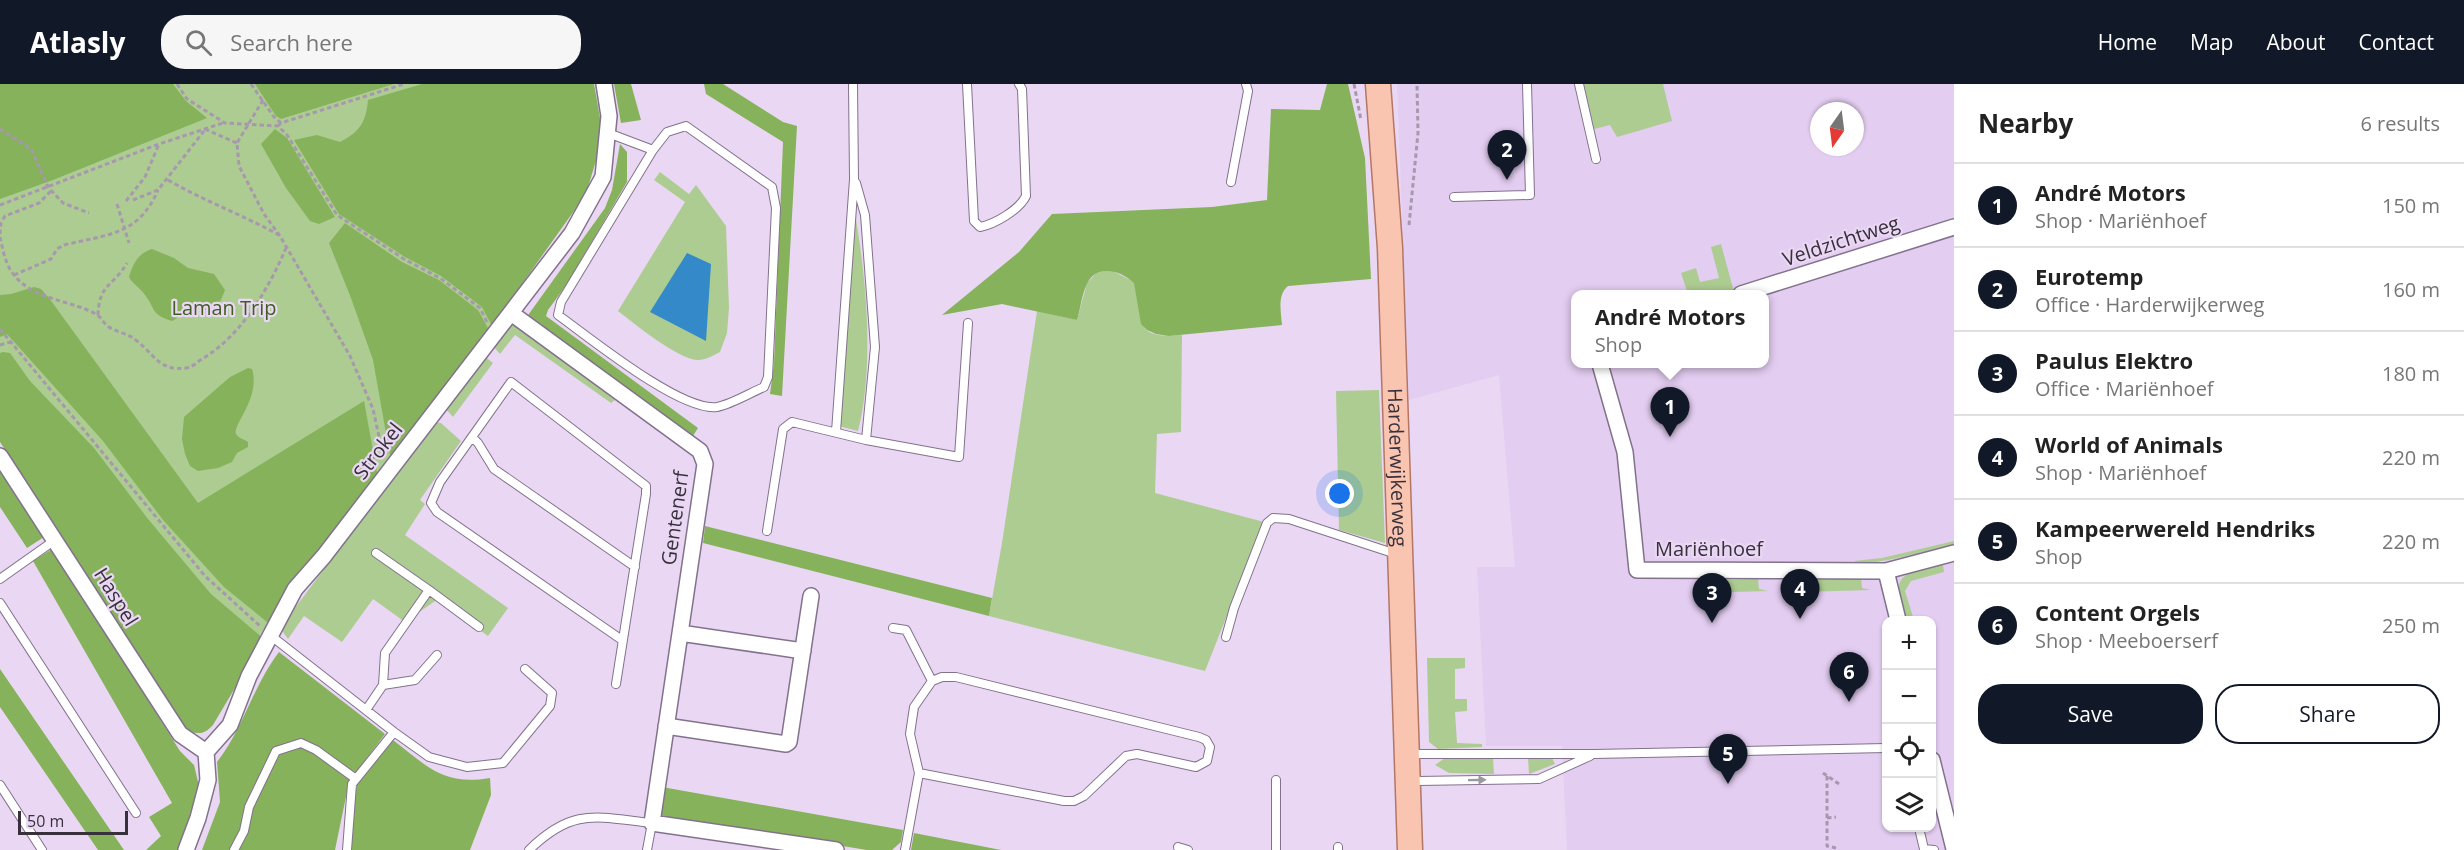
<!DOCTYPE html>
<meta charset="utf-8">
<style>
body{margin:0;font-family:"Open Sans",sans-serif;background:#f6f6f6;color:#222}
.controls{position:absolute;right:18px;bottom:18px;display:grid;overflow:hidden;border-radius:12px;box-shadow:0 2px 4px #0004}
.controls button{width:54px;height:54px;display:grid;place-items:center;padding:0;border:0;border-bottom:2px solid #e0e0e0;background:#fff;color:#222;font:30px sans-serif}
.compass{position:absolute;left:1810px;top:18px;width:54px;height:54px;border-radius:50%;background:#fff;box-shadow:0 2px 4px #0004;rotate:194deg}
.scale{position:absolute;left:18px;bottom:15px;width:110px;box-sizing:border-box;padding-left:6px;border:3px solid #38313c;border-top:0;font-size:16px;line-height:21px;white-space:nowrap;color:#38313c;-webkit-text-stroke:4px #ead7f4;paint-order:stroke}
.you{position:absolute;left:1340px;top:410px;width:21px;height:21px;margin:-15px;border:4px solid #fff;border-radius:50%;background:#1a73e8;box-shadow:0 0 0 9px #1a73e833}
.badge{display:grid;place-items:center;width:39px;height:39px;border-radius:50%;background:#111827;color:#fff;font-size:20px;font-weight:700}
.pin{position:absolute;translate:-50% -50px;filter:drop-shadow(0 2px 3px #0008)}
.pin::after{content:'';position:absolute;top:32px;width:21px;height:18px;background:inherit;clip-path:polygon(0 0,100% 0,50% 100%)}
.popup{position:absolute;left:1571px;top:206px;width:198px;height:78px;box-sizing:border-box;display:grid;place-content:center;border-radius:12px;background:#fff;filter:drop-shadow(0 2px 4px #0005);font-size:20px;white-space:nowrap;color:#767676}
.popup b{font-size:22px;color:#222}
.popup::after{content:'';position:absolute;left:50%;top:100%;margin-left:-12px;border:12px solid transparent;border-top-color:#fff}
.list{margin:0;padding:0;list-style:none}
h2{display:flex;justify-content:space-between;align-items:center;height:78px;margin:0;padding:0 24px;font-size:26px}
h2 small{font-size:20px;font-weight:400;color:#767676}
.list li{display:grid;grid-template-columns:39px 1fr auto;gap:18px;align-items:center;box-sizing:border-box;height:84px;padding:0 24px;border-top:2px solid #e0e0e0}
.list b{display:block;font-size:22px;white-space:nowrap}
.list p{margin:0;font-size:20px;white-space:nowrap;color:#767676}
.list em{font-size:20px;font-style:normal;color:#767676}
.actions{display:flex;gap:12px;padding:18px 24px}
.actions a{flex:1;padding:14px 0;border:2px solid #111827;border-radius:24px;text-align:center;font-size:21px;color:#111827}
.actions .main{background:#111827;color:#fff}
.icon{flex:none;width:33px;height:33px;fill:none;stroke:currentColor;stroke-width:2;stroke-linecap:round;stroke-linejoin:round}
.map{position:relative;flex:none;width:1954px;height:766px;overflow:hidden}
header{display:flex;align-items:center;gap:36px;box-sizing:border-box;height:84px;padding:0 30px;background:#111827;color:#fff}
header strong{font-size:28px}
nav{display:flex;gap:33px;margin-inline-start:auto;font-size:21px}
.search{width:420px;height:54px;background:#f6f6f6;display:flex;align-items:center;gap:15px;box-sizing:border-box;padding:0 21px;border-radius:24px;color:#767676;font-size:22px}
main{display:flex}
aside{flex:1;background:#fff}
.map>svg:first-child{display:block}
</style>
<header>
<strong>Atlasly</strong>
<div class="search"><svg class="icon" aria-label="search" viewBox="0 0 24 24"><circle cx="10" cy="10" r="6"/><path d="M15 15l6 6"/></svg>Search here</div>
<nav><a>Home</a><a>Map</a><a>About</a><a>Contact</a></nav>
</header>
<main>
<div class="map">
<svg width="1954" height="766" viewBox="0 0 1954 766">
<rect width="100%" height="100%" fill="#ead7f4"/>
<path fill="#e3cdf1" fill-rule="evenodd" d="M 1397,0 L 1954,0 L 1954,766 L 1567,766 L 1562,662 L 1486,662 L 1477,483 L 1515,483 L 1499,291 L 1409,316 ZM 1819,27 L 1855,27 L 1855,63 L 1819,63 ZM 1576,210 L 1764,210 L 1764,280 L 1576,280 ZM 1886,536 L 1932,536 L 1932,744 L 1886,744 Z"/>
<path fill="#adcc91" d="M 0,0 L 588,0 L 597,72 L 490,245 L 290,504 L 258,554 L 0,352 Z
M 1584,0 L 1663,0 L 1672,37 L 1617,53 L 1610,41 L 1594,45 Z
M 660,88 L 689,110 L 696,101 L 726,142 L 729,224 L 727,249 L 720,268 C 712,272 706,276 698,276 C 677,275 635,240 618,227 L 685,118 L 654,96 Z
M 854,124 C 866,189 875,282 858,347 L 835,341 Z
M 1721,160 L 1734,208 L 1725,210 L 1688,210 L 1681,189 L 1696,184 L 1700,198 L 1719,194 L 1711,163 Z
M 1099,186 L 1113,187 L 1134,198 C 1145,233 1129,256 1182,251 L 1181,348 L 1157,350 L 1155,409 L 1264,438 L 1205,587 L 989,532 L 1002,459 L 1037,227 L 1077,236 L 1087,199 Z
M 510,241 L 519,243 L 615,316 L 611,319 L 515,251 L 500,270 L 493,262 Z
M 484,272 L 493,279 L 453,333 L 445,324 Z
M 1379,306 L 1385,459 L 1339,446 L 1336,307 Z
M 434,338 L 441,339 L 461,357 L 420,416 L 425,420 L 405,451 L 508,524 L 488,552 L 438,515 L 405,538 L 373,515 L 342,558 L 304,532 L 288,555 L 280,544 Z
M 1954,457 L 1954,460 C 1936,464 1867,485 1854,477 L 1882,474 Z
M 1938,479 L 1943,481 L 1944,488 L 1911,497 L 1905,507 L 1914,536 L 1904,536 C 1894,493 1895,492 1938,479 Z
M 1861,494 L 1862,504 L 1871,506 L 1800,508 L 1804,496 Z
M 1758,495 L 1759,505 L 1768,507 L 1697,509 L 1701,497 Z
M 1427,574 L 1465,574 L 1465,584 L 1455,585 L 1455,615 L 1467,615 L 1467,627 L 1455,628 L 1457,659 L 1482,660 L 1482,663 L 1438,665 L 1429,658 Z
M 1445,674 L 1493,674 L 1494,690 L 1449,689 L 1435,681 Z
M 1528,674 L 1552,674 L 1555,680 L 1529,690 Z"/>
<path fill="#86b25b" d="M 0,0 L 173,0 L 186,17 L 207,34 L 53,96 L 0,115 Z
M 255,0 L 394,0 L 281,35 L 276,32 Z
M 422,0 L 594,0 L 595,5 L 601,40 L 600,63 L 586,110 L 492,242 L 482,223 L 441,192 L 405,173 L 339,130 L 294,56 L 317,51 L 340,58 C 360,48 366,38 368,16 Z
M 614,0 L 631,0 L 641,36 L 621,39 Z
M 704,0 L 723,0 L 783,38 L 797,42 L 782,312 L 770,310 L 774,280 L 783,58 L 706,10 Z
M 1327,0 L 1348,0 L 1365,74 L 1371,195 L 1288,202 C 1277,211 1281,227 1282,241 L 1169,252 L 1156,250 L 1147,246 L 1141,240 L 1134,199 C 1126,192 1118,187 1107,187 C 1083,186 1083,217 1077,236 L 1002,220 L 942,231 L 1019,168 L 1052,130 L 1212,123 L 1267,116 L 1271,25 L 1320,26 Z
M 275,45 L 287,54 L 335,133 L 319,140 L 310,137 L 286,104 L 261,60 Z
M 620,60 L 627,68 L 627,98 L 567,200 L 548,226 L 546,232 L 698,344 L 691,355 L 526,234 L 605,124 L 612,106 Z
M 345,139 L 402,178 L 439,196 L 478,226 L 489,246 L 391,377 L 373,276 L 351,214 L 329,159 Z
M 152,165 L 174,174 L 188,184 L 214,190 L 225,206 C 211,243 208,218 188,226 C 182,228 179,234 172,237 C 150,230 156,225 145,211 C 140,203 133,201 129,193 C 133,180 138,169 152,165 Z
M 34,203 L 41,205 L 49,214 L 198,419 L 364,317 L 378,394 L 272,542 L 224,503 L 163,436 L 103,357 L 7,250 L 0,253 L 0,211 L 11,210 Z
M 3,268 L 10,269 L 30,297 L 94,364 L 148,435 L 211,510 L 264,555 L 213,641 C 204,651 199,650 187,647 L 0,358 L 0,269 Z
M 248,284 L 252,285 C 261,314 232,341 236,350 C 238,354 244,355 248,358 L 248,363 L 237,369 L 232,378 L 218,384 L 198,387 L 190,382 L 185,370 L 182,355 L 184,333 L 230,293 Z
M 0,385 L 44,453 L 27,464 L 0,423 Z
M 705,442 L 992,514 L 989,532 L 703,459 Z
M 52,465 L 180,667 L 194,681 L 201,710 L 181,766 L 146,766 L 161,752 L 149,733 L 172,719 L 33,477 Z
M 279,568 L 385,650 L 349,698 L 335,766 L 202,766 L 220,718 L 217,678 C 243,645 253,602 279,568 Z
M 0,585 L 124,766 L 98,766 L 0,623 Z
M 393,656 C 428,683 444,702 490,694 L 491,711 L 470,766 L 346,766 L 357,701 Z
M 662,703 L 903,746 L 901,758 L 892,766 L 867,766 L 657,732 Z
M 914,749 L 1001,766 L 911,766 Z"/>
<path fill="#3489c9" d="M 687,169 L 711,180 L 706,257 L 650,228 Z"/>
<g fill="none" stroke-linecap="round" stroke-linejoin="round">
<g stroke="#82728c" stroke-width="10">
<path id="service" d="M 967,0 L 974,137 L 980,143 C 995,140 1019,126 1026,112 L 1022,5 L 1019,0
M 1579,0 L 1596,75
M 686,42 L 772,103 L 776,124 L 768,293 L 764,303 C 750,309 732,320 717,323 C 681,328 590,254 558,231 L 561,218 L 653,66 L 667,48 Z
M 608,49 L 653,66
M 1231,98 L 1248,7 L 1246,0
M 856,99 L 865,131 L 875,263 L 866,356
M 1454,113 L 1530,111 L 1527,0
M 836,348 L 854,95 L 853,0
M 472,353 L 478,359 L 494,385 L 635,483
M 767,447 L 783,345 L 792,338 L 866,356 L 959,373 L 968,239
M 376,469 L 429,506
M 0,495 L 55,456
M 0,519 L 136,729
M 893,544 L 906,546 L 932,597
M 270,551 L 394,648 L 352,700 L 347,766
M 1226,553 L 1234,524 L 1267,439 L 1273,434 L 1289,435 L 1396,470
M 616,600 L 646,410 L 646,402 L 511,298 L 440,398 L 431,419 L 437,428 L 622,556
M 383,601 L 415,596 L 437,571
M 366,626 L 383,601 L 385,569 L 429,506 L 479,543
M 394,648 L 429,673 L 467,683 L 503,679 L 550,622 L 552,609 L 525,585
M 1417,670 L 1594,670 L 1886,664
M 1418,697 L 1539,695 L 1590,672
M 0,701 L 42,766
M 1919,744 L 1924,765 L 1934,766
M 1178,763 L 1188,766
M 234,766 L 244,747 L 249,723 L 276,667 L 301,659 L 316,666 L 356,695
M 529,766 C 573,723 596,733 652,739 L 647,766
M 905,766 L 919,689 L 910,650 L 914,623 L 932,597 L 942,593 L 956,593 L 1199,653 L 1206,656 L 1210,663 L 1207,677 L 1196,683 L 1137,670 L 1126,672 L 1084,712 L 1074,717 L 1064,717 L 919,689
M 1276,766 L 1276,696
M 1338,766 L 1338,763"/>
</g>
<g stroke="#82728c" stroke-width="18">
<path id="minor" d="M 1741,210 L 1954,143
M 511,229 L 700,367 L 705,380 L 652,739 L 836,766
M 1600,280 L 1625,368 L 1637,486 L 1886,487 L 1954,469
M 0,372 L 180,650 L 206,668
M 1886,487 L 1898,536
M 680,549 L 803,567
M 666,642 L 786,660 L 789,658 L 811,512
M 1932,676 L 1954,765
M 186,766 L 198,734 L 208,696 L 206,668 L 230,641 L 249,592 L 295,505 L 324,472 L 572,149 L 603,93 L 609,32 L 604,0"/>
</g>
<g stroke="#b37765" stroke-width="27">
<g id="primary">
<path id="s1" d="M 1378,0 L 1390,164 L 1410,766"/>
</g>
</g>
<path stroke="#a798ae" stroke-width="3" stroke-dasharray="4.5 3" stroke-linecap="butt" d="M 177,0 L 187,15 L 225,39 L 278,42 L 287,51 L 337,131 L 404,175 L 440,194 L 480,224 L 487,238
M 251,0 L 274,33 L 281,39
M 1354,0 L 1361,36
M 263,16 L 237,59 L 239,82 L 264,130 L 280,152 L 350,272 L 373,325 L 383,371
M 278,42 L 281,39 L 404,0
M 0,45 L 31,65 L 48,103 L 63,119 L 89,129
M 205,45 L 237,59
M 168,96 C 204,117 243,131 279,151
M 133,116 L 158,106 L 204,47
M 126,117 L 145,93 L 159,60
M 117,120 L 129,159
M 0,121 L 159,60 L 223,39
M 1409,141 L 1418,49 L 1417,0
M 0,150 L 1,139 L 5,132 L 39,119 L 51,107
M 0,153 C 3,166 5,180 14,191 C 34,216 70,216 96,230 C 101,233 104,240 109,243 C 118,249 128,249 137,257 C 154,270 160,288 186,284 C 193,283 197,278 202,275 C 241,252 268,206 286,164
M 14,191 L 51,175 L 57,165 L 64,161 C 108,150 138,152 158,106
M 98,231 C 99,199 114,202 127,179
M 0,245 L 205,492 L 260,542
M 0,261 L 11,258
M 1823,689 L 1839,700
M 1827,692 L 1827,762 L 1836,764
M 1827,734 L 1836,733"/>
<use href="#service" stroke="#fff" stroke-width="8"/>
<use href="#minor" stroke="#fff" stroke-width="15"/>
<use href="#primary" stroke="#f9c4b0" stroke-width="24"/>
</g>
<defs><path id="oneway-solid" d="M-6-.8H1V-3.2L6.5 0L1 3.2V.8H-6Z" transform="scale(1.5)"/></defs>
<use fill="#9c989e" href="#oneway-solid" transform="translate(1477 696) rotate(-1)"/>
<g text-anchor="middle" stroke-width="4.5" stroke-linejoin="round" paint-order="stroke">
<g font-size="20" fill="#38313c" stroke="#ead7f4">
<text transform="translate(1841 157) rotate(-18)" y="7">Veldzichtweg</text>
<text transform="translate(378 367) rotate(-52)" y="7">Strokel</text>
<text dy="7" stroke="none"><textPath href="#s1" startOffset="384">Harderwijkerweg</textPath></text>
<text transform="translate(675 434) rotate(-82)" y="7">Gentenerf</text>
<text x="1709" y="472">Mariënhoef</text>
<text transform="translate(116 513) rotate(58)" y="7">Haspel</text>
</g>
<g font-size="20" fill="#415e22" stroke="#ead7f4">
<text x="224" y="231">Laman Trip</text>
</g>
</g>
</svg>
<div class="controls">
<button>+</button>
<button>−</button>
<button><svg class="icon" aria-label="locate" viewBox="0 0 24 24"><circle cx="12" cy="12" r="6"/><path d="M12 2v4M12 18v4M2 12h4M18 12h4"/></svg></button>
<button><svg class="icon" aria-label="layers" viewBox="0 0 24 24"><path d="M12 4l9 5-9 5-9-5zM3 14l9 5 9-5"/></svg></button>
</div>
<svg class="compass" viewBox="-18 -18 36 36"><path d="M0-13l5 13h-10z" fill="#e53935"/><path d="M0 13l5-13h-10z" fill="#767676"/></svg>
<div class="scale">50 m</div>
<div class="you"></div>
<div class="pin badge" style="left:1670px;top:353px">1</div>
<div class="popup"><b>André Motors</b>Shop</div>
<div class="pin badge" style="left:1507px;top:96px">2</div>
<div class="pin badge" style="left:1712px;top:539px">3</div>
<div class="pin badge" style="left:1800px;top:535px">4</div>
<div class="pin badge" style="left:1728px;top:700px">5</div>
<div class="pin badge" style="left:1849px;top:618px">6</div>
</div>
<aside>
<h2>Nearby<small>6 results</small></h2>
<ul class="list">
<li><span class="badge">1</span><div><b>André Motors</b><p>Shop · Mariënhoef</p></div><em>150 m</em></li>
<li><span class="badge">2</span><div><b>Eurotemp</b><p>Office · Harderwijkerweg</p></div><em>160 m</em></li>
<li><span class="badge">3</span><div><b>Paulus Elektro</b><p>Office · Mariënhoef</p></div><em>180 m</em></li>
<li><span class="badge">4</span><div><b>World of Animals</b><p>Shop · Mariënhoef</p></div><em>220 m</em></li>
<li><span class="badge">5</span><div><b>Kampeerwereld Hendriks</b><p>Shop</p></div><em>220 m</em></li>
<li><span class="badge">6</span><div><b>Content Orgels</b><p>Shop · Meeboerserf</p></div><em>250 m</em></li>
</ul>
<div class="actions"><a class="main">Save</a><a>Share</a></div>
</aside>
</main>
